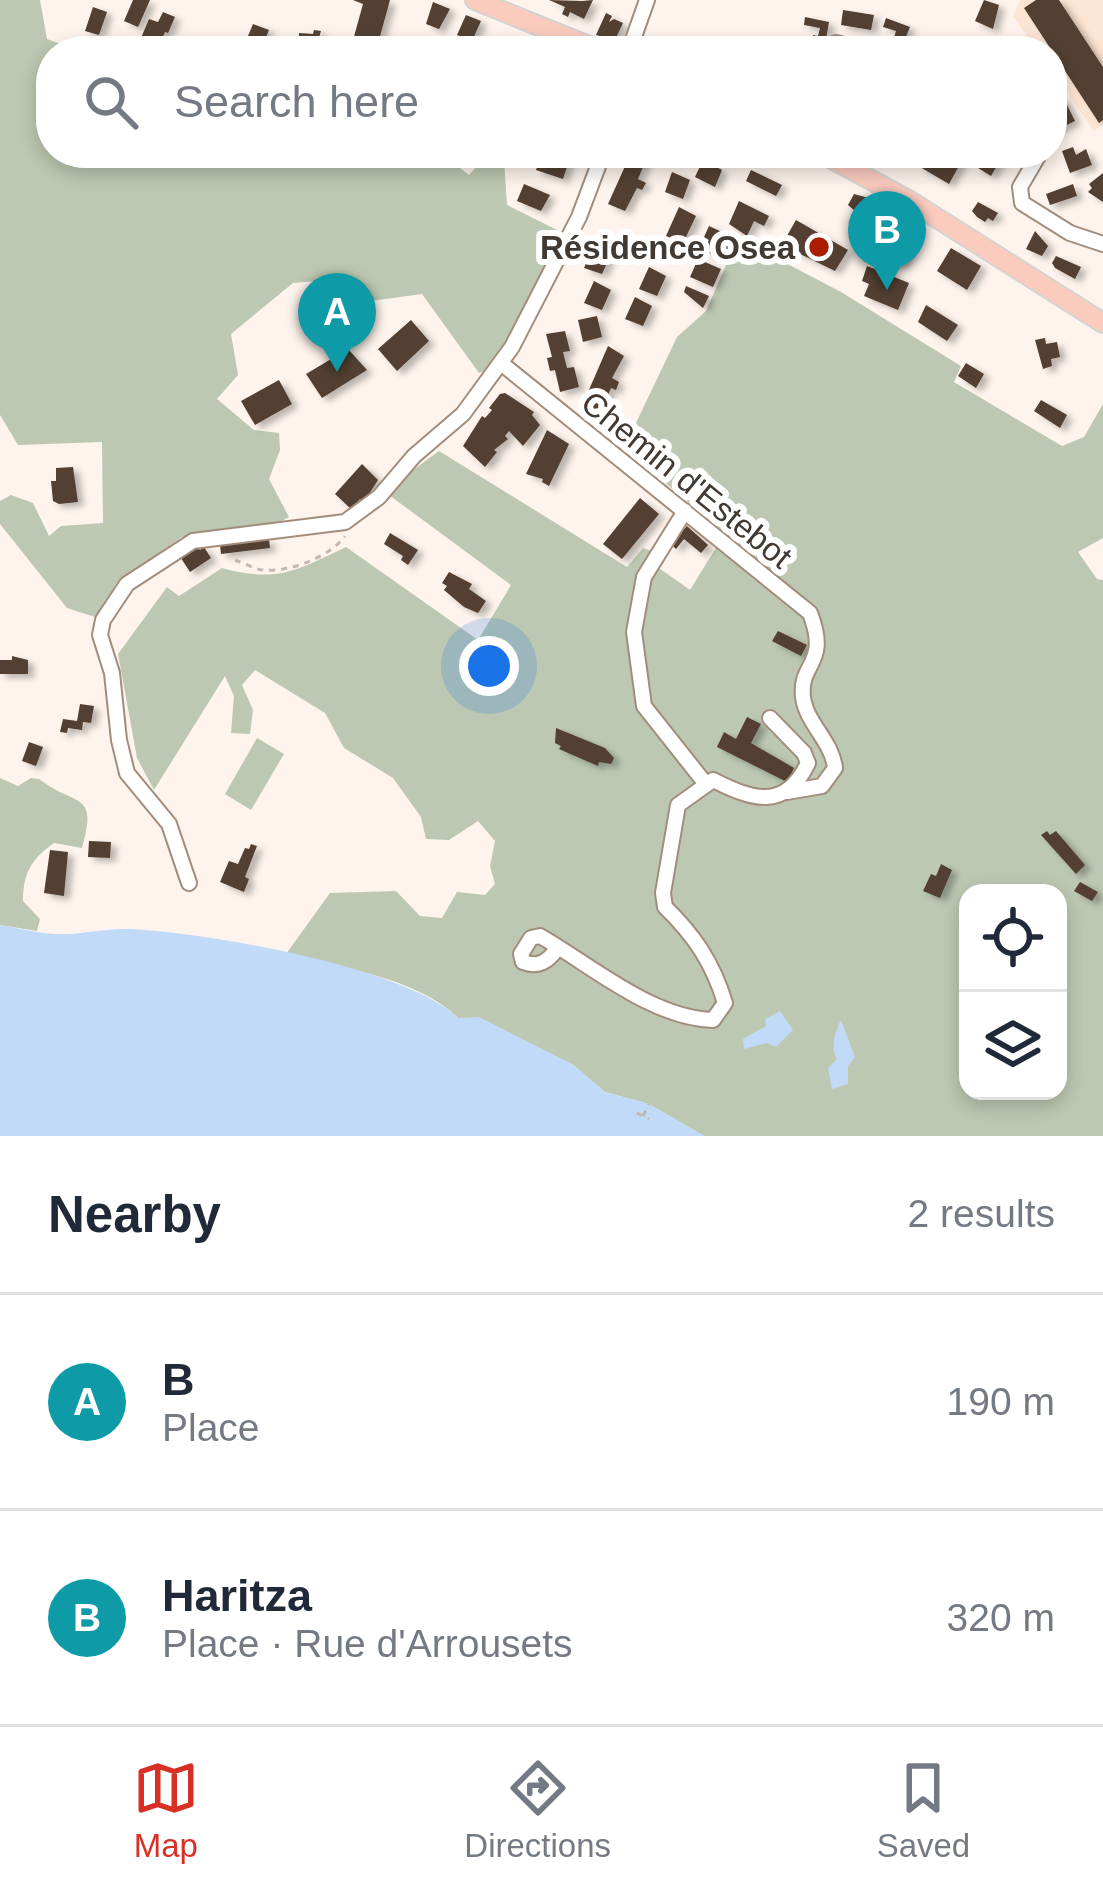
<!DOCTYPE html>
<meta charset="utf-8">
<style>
body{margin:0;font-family:Arial,sans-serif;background:#f2f2f3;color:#1f2937}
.controls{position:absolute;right:36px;bottom:36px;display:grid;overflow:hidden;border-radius:24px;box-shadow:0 6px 18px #0003}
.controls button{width:108px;height:108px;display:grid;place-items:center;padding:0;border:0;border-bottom:3px solid #e0e1e3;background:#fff;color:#1f2937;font:60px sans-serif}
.you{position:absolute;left:489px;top:666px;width:42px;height:42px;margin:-30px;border:9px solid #fff;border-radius:50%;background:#1a73e8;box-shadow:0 0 0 18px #1a73e833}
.badge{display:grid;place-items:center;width:78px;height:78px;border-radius:50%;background:#d93025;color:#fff;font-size:39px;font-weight:700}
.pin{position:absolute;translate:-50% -99px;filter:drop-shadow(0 3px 6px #0008)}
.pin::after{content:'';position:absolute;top:63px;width:42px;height:36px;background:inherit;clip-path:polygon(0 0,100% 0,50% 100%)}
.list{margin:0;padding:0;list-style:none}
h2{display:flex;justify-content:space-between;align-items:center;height:156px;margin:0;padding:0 48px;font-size:51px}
h2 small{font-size:39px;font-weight:400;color:#747a83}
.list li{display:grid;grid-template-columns:78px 1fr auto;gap:36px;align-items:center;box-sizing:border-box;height:216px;padding:0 48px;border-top:3px solid #e0e1e3}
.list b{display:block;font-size:45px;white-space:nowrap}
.list p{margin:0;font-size:39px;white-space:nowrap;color:#747a83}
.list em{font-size:39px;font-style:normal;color:#747a83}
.icon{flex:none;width:66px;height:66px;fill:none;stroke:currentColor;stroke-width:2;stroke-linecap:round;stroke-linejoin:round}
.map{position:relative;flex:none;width:1103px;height:1136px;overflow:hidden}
.search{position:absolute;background:#fff;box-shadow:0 6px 18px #0003;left:36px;right:36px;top:36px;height:132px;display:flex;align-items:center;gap:30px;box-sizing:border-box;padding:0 42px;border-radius:48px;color:#747a83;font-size:45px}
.sheet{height:588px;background:#fff}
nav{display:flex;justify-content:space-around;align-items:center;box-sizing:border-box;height:168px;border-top:3px solid #e0e1e3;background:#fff;font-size:33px;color:#747a83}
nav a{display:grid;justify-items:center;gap:6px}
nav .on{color:#d93025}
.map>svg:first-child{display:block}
</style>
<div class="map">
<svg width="1103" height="1136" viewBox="0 0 1103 1136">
<defs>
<filter id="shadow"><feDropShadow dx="6" dy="4" stdDeviation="3" flood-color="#0004"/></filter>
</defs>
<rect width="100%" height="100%" fill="#fef4ed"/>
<path fill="#fde5d3" d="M 1020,0 L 1103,0 L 1103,124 L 1094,131 L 1052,71 L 1052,51 L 1038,51 L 1013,16 Z"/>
<path fill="#bcc8b1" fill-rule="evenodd" d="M 0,0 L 40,0 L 47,39 L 79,51 L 51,51 L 51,153 L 441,153 L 469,175 L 486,156 L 497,153 L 504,159 L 507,205 L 567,235 L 494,368 L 479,373 L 422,294 L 357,303 L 328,280 L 293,283 L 231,334 L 238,375 L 217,399 L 254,430 L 279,433 L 280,450 L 269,479 L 289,517 L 280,522 L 182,537 L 118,581 L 95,617 L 67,608 L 0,524 L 0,501 L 11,495 L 33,503 L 49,536 L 61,526 L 103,523 L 102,442 L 18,445 L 0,415 Z
M 738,238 L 841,292 L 961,366 L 954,382 L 1062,446 L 1084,437 L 1103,404 L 1103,538 L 1078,552 L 1097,579 L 1103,580 L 1103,1136 L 704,1136 L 649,1104 L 605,1092 L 572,1064 L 458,1018 C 418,978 339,967 286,954 L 330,893 L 396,891 L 420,916 L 442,918 L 457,892 L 485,895 L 495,884 L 490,866 L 495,841 L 478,821 L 449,840 L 426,839 L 421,817 L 393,778 L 344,748 L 325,713 L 255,670 L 242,685 L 253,710 L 250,734 L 231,733 L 234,696 L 225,676 L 154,790 L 137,758 L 118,654 L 167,587 L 179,596 L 222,568 C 277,583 296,571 346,547 L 478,640 L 511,585 L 389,495 L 402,478 L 439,451 L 627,567 L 643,548 L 655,552 L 652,563 L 690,590 L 725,533 L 624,448 L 677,337 L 706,311 ZM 968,893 L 1058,893 L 1058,1091 L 968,1091 Z
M 257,738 L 284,754 L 251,810 L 225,794 Z
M 0,778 L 18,786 L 31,778 L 39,779 C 77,808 98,790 82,848 L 54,843 C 31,859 23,874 23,901 L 40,919 L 37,931 L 0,925 Z"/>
<path fill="#c1daf7" d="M 0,925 C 18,928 37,933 55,934 C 80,935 105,928 129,929 C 204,932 406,967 458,1018 L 479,1017 L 572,1064 L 605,1092 L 649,1104 L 704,1136 L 0,1136 Z
M 780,1011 L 793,1030 L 776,1047 L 767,1043 L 744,1049 L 743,1039 L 766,1026 L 765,1019 Z
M 841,1020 L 855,1057 L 848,1066 L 848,1084 L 832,1089 L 828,1068 L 837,1059 C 830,1048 835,1031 841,1020 Z"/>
<path fill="#523f30" filter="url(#shadow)" d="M 133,0 L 150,0 L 138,27 L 124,21 Z
M 353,0 L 390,0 L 376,51 L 350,51 L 363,4 Z
M 549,0 L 582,1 L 593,0 L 584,19 L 570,12 L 568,17 L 562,14 L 565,7 Z
M 984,0 L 999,5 L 993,29 L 975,21 Z
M 1036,0 L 1059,0 L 1103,67 L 1103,120 L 1099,123 L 1024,8 Z
M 433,2 L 450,9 L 439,29 L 426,24 Z
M 93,7 L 107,12 L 99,35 L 85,31 Z
M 843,10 L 874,15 L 871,30 L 841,25 Z
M 163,12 L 175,17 L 168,33 L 165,32 L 161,41 L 149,36 L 147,40 L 141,38 L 149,19 L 158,22 Z
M 606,13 L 612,16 L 609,22 L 614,19 L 623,23 L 615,40 L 596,35 Z
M 466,15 L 481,21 L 472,41 L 457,35 Z
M 805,17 L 829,22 L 824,51 L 786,51 L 788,44 L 811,48 L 813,35 L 818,36 L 820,28 L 804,25 Z
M 886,18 L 910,27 L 900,51 L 890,51 L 896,31 L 883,27 Z
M 253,24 L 269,30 L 260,51 L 243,48 Z
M 314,30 L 321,31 L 315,51 L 298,51 L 299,33 L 313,34 Z
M 1063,97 L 1075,121 L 1052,132 L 1052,116 L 1058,113 L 1053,101 Z
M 1073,147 L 1076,155 L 1086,149 L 1092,165 L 1070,173 L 1062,151 Z
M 542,153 L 570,158 L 563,179 L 536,170 Z
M 631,153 L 649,153 L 638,179 L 646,183 L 642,190 L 637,188 L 625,211 L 608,204 Z
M 928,153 L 961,153 L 965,155 L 949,184 L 920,167 Z
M 982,153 L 1001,159 L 991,176 L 975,166 Z
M 703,160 L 722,170 L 715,187 L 695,177 Z
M 751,170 L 782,185 L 776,196 L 746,181 Z
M 672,172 L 690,180 L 683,199 L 665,192 Z
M 1103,173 L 1103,202 L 1088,192 L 1092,188 L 1089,184 Z
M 524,184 L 550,195 L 541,211 L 517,201 Z
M 1073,184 L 1077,196 L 1050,205 L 1046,194 Z
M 854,194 L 876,200 L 867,216 L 862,217 L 848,205 Z
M 739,201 L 769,216 L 764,226 L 754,221 L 747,236 L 729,224 Z
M 978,202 L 998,213 L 993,221 L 988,218 L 985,222 L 977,217 L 972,211 Z
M 679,207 L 696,216 L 683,243 L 666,236 Z
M 796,220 L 848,250 L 835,271 L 788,248 L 784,241 Z
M 709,226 L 735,238 L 725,260 L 702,250 L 709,240 L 704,237 Z
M 1035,231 L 1048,246 L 1042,256 L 1026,249 Z
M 889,236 L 909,252 L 901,266 L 879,252 Z
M 594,245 L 611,254 L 602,274 L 584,268 Z
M 951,248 L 981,266 L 967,290 L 937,271 Z
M 1056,256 L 1081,267 L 1075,279 L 1055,268 L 1052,263 Z
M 698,259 L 721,269 L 713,287 L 690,277 Z
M 867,266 L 909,283 L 898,310 L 864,296 L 869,284 L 862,281 Z
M 649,267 L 666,276 L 657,296 L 639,289 Z
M 594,281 L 611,290 L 602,310 L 584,303 Z
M 686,286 L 709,296 L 703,308 L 684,292 Z
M 635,297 L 652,306 L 643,326 L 625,319 Z
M 926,305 L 958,325 L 947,341 L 918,322 Z
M 597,316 L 602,337 L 583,342 L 578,320 Z
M 411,320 L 429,341 L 397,371 L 378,349 Z
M 565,331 L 570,351 L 563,352 L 567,368 L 574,367 L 579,387 L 560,392 L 555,370 L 550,371 L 547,358 L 552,357 L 546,334 Z
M 1045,338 L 1046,344 L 1057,342 L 1060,357 L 1051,359 L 1052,366 L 1043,369 L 1035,340 Z
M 608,346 L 624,356 L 612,378 L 619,382 L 616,390 L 611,388 L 600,414 L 582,406 Z
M 348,349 L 367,370 L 322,398 L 306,374 Z
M 966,363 L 984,374 L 976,388 L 958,376 Z
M 279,380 L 292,404 L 255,425 L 241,401 Z
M 505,393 L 534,412 L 532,415 L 540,425 L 523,446 L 509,431 L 505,436 L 508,439 L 494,450 L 497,452 L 485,467 L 463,446 L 482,416 L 485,418 L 492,410 L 489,408 L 500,394 Z
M 1041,400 L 1067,415 L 1060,428 L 1034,411 Z
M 547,430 L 569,444 L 549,486 L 542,482 L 543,479 L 526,474 Z
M 362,464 L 378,480 L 364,502 L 360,499 L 351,509 L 335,494 Z
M 73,467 L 78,502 L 59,504 L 53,501 L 51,481 L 56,481 L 56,468 Z
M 640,498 L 659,514 L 622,559 L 603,544 Z
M 687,526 L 708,545 L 701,553 L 684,539 L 676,549 L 670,543 Z
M 390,533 L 418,550 L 408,565 L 401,560 L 403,556 L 384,544 Z
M 269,539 L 270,548 L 221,554 L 220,545 Z
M 196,545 L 200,550 L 204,547 L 211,558 L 190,572 L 179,555 Z
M 449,572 L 472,584 L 469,589 L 486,601 L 478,613 L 464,607 L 444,590 L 447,586 L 442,583 Z
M 778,631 L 807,645 L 801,656 L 772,641 Z
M 12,656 L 28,660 L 28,674 L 0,674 L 0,660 L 12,660 Z
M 80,704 L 94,706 L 91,723 L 83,722 L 82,730 L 68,728 L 67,733 L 60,732 L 63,719 L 77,721 Z
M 747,717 L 761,724 L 751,743 L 794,768 L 787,782 L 717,747 L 724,732 L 736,739 Z
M 556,728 L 605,748 L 614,758 L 611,764 L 599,762 L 598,766 L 559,749 L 561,746 L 555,743 Z
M 29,742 L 43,747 L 36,766 L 22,761 Z
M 1047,831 L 1050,835 L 1056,831 L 1085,865 L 1076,874 L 1041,835 Z
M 89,841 L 111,842 L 110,858 L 88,857 Z
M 251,844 L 257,846 L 245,877 L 249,879 L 244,892 L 220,882 L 229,861 L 238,864 L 245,848 L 249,849 Z
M 50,850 L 68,852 L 64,896 L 44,893 Z
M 941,864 L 952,870 L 940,898 L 923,891 L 931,874 L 936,876 Z
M 1080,882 L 1098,892 L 1092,901 L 1074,891 Z"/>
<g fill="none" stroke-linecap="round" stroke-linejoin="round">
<g stroke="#a28d7c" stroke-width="18">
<path id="minor" d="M 629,51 L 647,0
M 834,51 L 836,43 L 848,46
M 1040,153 L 1020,187 L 1022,203 L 1070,233 L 1103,244
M 501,363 L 810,613 C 830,665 799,662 803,697 C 806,723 832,741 835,768 L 822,786 L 787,792
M 685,511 L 644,577 L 634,632 L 644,706 L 705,783
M 189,883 L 169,824 L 127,773 L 119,740 L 112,673 L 100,635 L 103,620 L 127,584 L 193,541 L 345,522 L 379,497 L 414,456 L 463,414 L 512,347 L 579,217 L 603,153
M 557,949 C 548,961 539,968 523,962 L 521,954 L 531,938 L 540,936 C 591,965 651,1018 713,1020 L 725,1003 C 713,963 694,935 665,907 L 663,893 L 678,805 L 713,780 C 751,799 785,812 808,763 L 804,753 L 770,718"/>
</g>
<g stroke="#d5d3d2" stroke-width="22">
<path id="major" d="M 475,0 L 601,51
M 821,153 L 910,201 L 1103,323"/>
</g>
<path stroke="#c2b8b1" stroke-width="3" stroke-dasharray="6 6" stroke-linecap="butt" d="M 235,560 C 244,563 254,569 263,570 C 289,573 331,556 345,536
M 637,1113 L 649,1119
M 643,1116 L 649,1104"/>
<use href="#minor" stroke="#fff" stroke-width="14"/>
<use href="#major" stroke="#fbcbbe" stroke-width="18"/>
</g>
<circle fill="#ac1e00" stroke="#fff" stroke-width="4.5" cx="819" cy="247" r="12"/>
<g text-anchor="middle" stroke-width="12" stroke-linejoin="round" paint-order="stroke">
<g font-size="33" font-weight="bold" fill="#423932" stroke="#fff" text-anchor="end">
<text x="795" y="259">Résidence Osea</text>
</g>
<g font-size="33" fill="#423932" stroke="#fff">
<text transform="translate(687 479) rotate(39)" y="12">Chemin d'Estebot</text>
</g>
</g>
</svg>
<div class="controls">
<button><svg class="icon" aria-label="locate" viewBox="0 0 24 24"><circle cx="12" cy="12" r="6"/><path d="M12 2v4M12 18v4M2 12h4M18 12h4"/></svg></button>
<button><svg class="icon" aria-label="layers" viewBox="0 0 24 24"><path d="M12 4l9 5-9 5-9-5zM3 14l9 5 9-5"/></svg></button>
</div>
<div class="you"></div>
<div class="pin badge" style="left:337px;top:372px;background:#0f9aa8">A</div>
<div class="pin badge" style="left:887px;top:290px;background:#0f9aa8">B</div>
<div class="search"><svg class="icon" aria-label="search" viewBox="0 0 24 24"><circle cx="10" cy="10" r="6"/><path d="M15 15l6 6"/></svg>Search here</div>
</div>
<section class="sheet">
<h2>Nearby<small>2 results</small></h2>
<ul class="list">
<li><span class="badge" style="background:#0f9aa8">A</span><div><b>B</b><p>Place</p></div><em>190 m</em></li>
<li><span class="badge" style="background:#0f9aa8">B</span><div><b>Haritza</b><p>Place · Rue d'Arrousets</p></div><em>320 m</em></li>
</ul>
</section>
<nav>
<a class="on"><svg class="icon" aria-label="map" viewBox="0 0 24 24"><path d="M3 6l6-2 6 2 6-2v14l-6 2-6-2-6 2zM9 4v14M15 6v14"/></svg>Map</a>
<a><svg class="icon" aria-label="directions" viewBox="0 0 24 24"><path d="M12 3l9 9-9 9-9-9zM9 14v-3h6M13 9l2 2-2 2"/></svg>Directions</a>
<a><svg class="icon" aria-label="saved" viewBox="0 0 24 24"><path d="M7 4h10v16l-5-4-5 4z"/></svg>Saved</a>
</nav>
